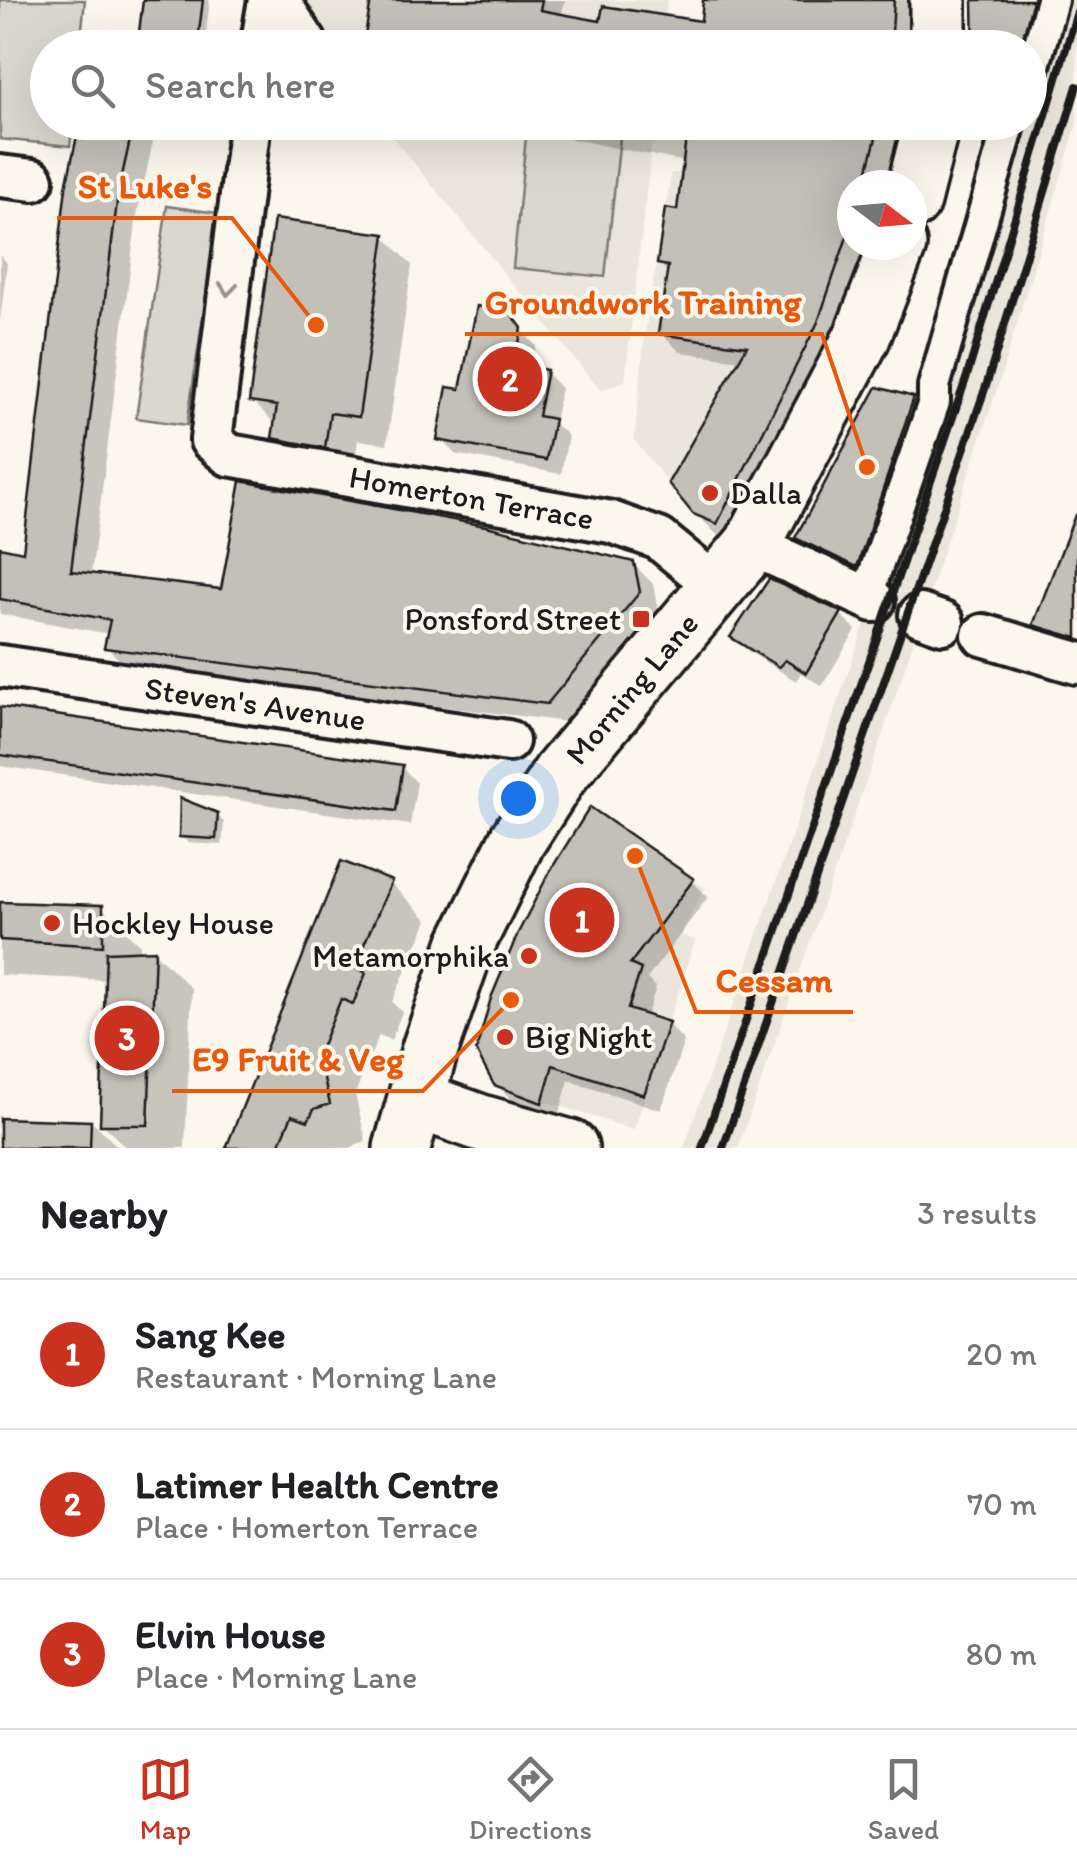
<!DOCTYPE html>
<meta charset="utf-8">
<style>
body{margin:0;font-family:Itim,sans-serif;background:#f6f6f6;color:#202124}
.compass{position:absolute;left:837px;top:170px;width:90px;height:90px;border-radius:50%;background:#fff;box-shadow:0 10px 40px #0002;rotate:106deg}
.you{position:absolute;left:518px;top:798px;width:35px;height:35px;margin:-25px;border:8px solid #fff;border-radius:50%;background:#1a73e8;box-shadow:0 0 0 15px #1a73e833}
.badge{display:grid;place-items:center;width:65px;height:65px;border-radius:50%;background:#c8321e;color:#fff;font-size:32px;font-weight:700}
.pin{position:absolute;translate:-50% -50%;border:5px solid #fff;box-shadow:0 2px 10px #0006}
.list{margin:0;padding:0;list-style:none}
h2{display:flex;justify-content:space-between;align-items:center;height:130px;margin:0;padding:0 40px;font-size:42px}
h2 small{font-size:32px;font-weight:400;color:#757577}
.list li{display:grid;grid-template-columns:65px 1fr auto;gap:30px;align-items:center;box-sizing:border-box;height:150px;padding:0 40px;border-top:2px solid #e0e0e0}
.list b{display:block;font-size:38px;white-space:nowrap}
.list p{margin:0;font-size:32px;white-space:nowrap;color:#757577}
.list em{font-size:32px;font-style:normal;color:#757577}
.icon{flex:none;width:55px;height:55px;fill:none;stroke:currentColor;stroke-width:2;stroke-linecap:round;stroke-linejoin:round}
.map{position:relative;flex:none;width:1077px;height:1148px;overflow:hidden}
.search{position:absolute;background:#fff;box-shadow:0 10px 40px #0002;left:30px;right:30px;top:30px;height:110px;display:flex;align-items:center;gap:25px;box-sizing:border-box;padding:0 35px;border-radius:55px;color:#757577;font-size:38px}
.sheet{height:580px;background:#fff}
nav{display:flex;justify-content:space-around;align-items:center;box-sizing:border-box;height:140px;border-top:2px solid #e0e0e0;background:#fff;font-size:28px;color:#757577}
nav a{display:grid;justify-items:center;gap:5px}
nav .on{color:#c8321e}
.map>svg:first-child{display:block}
</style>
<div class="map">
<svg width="1077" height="1148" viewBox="0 0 1077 1148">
<rect width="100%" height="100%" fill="#fbf7ec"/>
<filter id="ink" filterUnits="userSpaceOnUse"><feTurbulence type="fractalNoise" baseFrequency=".01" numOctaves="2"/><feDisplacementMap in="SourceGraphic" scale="20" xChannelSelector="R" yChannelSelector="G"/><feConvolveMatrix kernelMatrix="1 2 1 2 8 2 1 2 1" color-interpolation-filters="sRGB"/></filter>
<g filter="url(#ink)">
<path fill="#eae6dc" d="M 289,0 L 667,0 L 662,48 L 321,47 Z
M 1063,0 L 1077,0 L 1077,124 L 998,386 L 883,733 L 738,1148 L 684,1148 L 952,371 L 1027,123 L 1030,122 L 1030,113 Z
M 381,123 L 654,123 L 625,381 L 600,390 Z
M 688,123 L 880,123 L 864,185 L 852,185 L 852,222 L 818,322 L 720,520 L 712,522 L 693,514 L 634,440 L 645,333 L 671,173 L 681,173 Z
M 590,806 L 705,888 L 681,935 L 695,940 L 634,1130 L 494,1085 L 477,1054 L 479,1041 L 544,883 Z"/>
<path fill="#dad7ce" stroke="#7b7a75" stroke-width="2.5" d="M 0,0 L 85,0 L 80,47 L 48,48 L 48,122 L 73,123 L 70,146 L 0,139 Z
M 527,127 L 620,137 L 605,277 L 513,268 Z
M 167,206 L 218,213 L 187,425 L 136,418 Z"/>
<path fill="#0003" d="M 146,0 L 210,0 L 204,48 L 140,48 Z
M 374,0 L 565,0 L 561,17 L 602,24 L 703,24 L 706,0 L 913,0 L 910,48 L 366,48 Z
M 975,0 L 1062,0 L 1030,48 L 977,48 Z
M 82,122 L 151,122 L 156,128 L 137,215 L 91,576 L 223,591 L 633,564 L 653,584 L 658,612 L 567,722 L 126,667 L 107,647 L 109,634 L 0,614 L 0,550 L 25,555 Z
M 489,122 L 902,122 L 888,185 L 852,185 L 852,245 L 868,245 L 837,342 L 737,542 L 715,533 L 695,512 L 741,360 L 680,352 L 661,333 L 669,273 L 660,264 L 679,213 L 685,162 Z
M 384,236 L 412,265 L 387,444 L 358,440 L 353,475 L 304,466 L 275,438 L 277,426 L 252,401 Z
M 0,255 L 7,263 L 0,322 Z
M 508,314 L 536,346 L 531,370 L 545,372 L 561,388 L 554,423 L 568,436 L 561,474 L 455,454 L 440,439 L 462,392 Z
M 913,400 L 935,422 L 879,588 L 820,560 L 798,538 Z
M 1077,514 L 1077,648 L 1051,640 L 1036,624 Z
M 770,582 L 841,615 L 856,630 L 822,686 L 801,673 L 796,681 L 748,651 L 733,636 Z
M 0,710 L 402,767 L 417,783 L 410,825 L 0,766 Z
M 216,815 L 224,822 L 222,845 L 188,843 L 181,836 Z
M 343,864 L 390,883 L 428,920 L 392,1002 L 402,1012 L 391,1040 L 379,1035 L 355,1094 L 366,1141 L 350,1148 L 228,1148 Z
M 692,881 L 708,897 L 647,979 L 656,987 L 646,1018 L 668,1024 L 684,1041 L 661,1110 L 569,1080 L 558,1117 L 513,1101 L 496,1084 Z
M 0,904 L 102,908 L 140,945 L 140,953 L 154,952 L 192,989 L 185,1148 L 126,1148 L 103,1124 L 108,980 L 0,975 Z
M 0,1120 L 95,1124 L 119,1148 L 0,1148 Z"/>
<path fill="#c3c0b8" stroke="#1c1c1c" stroke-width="2.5" d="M 143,0 L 203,0 L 197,48 L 137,48 Z
M 371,0 L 542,0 L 540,10 L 600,21 L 603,6 L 701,21 L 703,0 L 894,0 L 891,48 L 363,48 Z
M 973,0 L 1033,0 L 1020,48 L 974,48 Z
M 80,122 L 134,122 L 118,194 L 71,571 L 221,589 L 241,481 L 486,526 L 634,562 L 640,592 L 547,704 L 104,648 L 110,620 L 0,599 L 0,547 L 23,552 L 66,187 Z
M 688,122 L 880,122 L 864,185 L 852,185 L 852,222 L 818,322 L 717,524 L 693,514 L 668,483 L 747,346 L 658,334 L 668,266 L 657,264 L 665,208 L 677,210 Z
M 274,219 L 385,234 L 359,417 L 330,413 L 325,448 L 272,438 L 277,406 L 249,402 Z
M 477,306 L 510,312 L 522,328 L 515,364 L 547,370 L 538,416 L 554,419 L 546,460 L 437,440 L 447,387 L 460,389 Z
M 877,387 L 914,397 L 857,567 L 795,538 Z
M 1075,515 L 1077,515 L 1077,638 L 1033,625 Z
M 769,579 L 842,612 L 806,673 L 785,660 L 779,667 L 730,637 Z
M 0,707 L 403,765 L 396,811 L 0,755 Z
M 180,798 L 218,813 L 216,839 L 179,837 Z
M 590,807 L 694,879 L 630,964 L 641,969 L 628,1009 L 669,1022 L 644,1095 L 553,1065 L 542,1103 L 494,1085 L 476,1051 L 491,998 L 518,933 L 550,871 Z
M 341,861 L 392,881 L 354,967 L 366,973 L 353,1004 L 341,999 L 318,1055 L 330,1104 L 314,1109 L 308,1121 L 292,1115 L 278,1148 L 226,1148 Z
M 0,902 L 103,905 L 103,946 L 0,940 Z
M 155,950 L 148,1125 L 100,1125 L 106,952 Z
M 0,1118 L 91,1121 L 90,1148 L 0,1148 Z"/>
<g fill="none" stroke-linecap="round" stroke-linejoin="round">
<g stroke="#1c1c1c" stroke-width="38">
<path id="pedestrian" d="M 1030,80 L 1052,0
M 866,598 L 934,402 L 934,386 L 1010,122"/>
</g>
<g stroke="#1c1c1c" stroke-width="48">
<g id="minor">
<path d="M 278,0 L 306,43"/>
<path d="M 261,48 L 269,0"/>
<path id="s1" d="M 250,122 L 211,440 L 229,455 L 611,522 L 659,539 L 719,588"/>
<path d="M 0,176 L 33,180"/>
<path d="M 752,545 L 874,601"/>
<path d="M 920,615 L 943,623"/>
<path d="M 983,635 L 1077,663"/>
<path id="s2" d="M 0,666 L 508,741"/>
</g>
</g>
<g stroke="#1c1c1c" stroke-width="62">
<g id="secondary">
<path d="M 938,0 L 938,48"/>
<path d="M 912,201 L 932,122"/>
<path d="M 416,1100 L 481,1123 L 570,1148"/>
<path id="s3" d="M 402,1148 L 430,1049 L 466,945 L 517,841 L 560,774 L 752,545 L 862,337 L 898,245"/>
</g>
</g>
<use href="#pedestrian" stroke="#fbf7ec" stroke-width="30"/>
<use href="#minor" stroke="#fbf7ec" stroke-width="40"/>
<use href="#secondary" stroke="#fbf7ec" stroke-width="55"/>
<path stroke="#1c1c1c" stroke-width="8" d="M 702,1148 L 967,376 L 1077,12
M 723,1148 L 987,383 L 1077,86"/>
</g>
<defs><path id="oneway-chevron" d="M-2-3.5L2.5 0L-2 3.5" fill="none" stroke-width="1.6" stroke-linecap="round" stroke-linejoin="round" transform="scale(2.5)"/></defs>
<use stroke="#97948e" href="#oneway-chevron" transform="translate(228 289) rotate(96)"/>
</g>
<g fill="#c8321e" stroke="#fbf7ec" stroke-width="4">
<circle cx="710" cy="493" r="10"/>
<rect x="631" y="609" width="20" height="20" rx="5"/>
<circle cx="52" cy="923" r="10"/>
<circle cx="529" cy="956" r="10"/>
<circle cx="505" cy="1037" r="10"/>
</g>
<g text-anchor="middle" stroke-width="8" stroke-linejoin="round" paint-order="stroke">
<g font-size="32" fill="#1c1c1c" stroke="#fbf7ec" text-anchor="start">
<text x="730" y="504">Dalla</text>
<text x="621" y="630" text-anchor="end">Ponsford Street</text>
<text x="72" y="934">Hockley House</text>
<text x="509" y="967" text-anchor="end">Metamorphika</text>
<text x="525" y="1048">Big Night</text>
</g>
<g font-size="32" fill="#1c1c1c" stroke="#fbf7ec">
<text dy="11" stroke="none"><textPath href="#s1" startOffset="590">Homerton Terrace</textPath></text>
<text dy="11" stroke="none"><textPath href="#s3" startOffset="520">Morning Lane</textPath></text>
<text dy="11" stroke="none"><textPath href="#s2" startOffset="258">Steven's Avenue</textPath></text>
</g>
</g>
<path fill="none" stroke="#e8590c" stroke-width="4" d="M316 325L232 218H57M867 467L822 334H465M635 856L696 1012H853M511 1000L423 1091H172"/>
<g fill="#e8590c" stroke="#fbf7ec" stroke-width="4">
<circle cx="316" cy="325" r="10"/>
<circle cx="867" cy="467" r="10"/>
<circle cx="635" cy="856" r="10"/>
<circle cx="511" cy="1000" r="10"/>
</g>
<g font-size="35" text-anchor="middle" font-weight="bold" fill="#e8590c" stroke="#fbf7ec" stroke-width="8" stroke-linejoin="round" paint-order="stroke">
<text x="145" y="198">St Luke's</text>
<text x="643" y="314">Groundwork Training</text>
<text x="774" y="992">Cessam</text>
<text x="298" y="1071">E9 Fruit &amp; Veg</text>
</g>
</svg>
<svg class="compass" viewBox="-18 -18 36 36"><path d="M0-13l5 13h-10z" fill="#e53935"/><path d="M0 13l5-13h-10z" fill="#757577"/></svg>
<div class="you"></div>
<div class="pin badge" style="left:582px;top:920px">1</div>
<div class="pin badge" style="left:510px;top:379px">2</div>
<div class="pin badge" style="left:127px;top:1038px">3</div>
<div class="search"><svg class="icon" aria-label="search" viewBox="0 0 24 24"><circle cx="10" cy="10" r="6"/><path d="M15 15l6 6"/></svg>Search here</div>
</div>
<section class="sheet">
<h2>Nearby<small>3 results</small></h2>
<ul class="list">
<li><span class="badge">1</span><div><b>Sang Kee</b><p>Restaurant · Morning Lane</p></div><em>20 m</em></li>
<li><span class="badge">2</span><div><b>Latimer Health Centre</b><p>Place · Homerton Terrace</p></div><em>70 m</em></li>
<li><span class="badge">3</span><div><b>Elvin House</b><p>Place · Morning Lane</p></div><em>80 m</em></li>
</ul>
</section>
<nav>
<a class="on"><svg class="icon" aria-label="map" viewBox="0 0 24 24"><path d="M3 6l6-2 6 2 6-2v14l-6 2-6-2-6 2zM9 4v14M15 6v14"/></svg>Map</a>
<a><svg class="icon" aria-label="directions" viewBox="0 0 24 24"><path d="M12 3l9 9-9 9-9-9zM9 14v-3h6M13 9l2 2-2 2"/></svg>Directions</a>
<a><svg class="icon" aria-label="saved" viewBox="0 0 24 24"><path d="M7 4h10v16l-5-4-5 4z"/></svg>Saved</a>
</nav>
